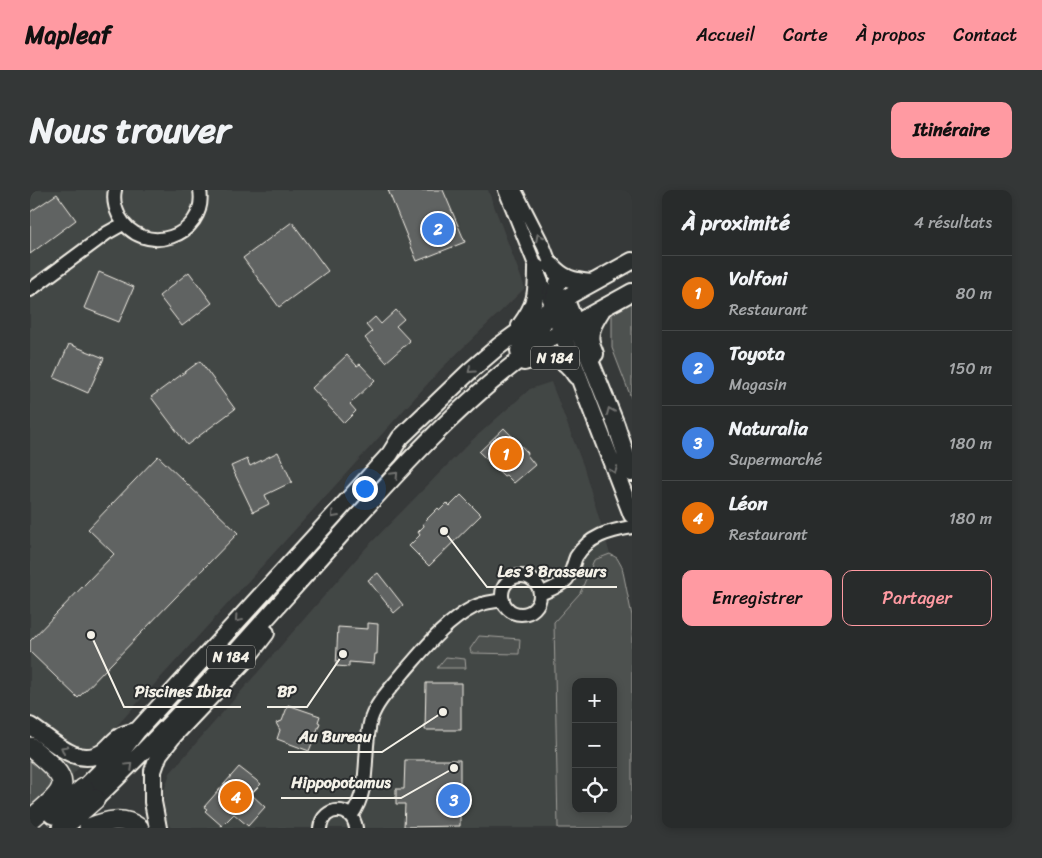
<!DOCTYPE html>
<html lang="fr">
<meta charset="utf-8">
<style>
body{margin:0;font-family:Sriracha,sans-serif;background:#343737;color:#f1f3f6}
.controls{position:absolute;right:15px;bottom:15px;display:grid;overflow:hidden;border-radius:10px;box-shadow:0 2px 8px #0003}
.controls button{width:45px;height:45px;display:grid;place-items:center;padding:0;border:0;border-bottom:1px solid #444747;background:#282b2b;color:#f1f3f6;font:25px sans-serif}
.you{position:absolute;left:334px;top:298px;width:18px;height:18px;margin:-12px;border:4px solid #fff;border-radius:50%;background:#1a73e8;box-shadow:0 0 0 8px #1a73e833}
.badge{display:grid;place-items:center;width:32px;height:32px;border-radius:50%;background:#ff9aa2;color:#fff;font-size:16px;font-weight:700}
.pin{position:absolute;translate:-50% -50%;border:2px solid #fff;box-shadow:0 1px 5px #0006}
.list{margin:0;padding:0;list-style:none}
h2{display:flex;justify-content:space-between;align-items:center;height:65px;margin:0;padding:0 20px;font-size:21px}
h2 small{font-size:16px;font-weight:400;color:#a5a7a9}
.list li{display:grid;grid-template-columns:32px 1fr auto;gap:15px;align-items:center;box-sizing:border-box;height:75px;padding:0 20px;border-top:1px solid #444747}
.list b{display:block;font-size:19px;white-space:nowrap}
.list p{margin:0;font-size:16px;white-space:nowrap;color:#a5a7a9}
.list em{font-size:16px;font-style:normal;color:#a5a7a9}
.actions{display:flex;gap:10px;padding:15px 20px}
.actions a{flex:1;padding:11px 0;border:1px solid #ff9aa2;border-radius:10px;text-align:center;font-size:18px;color:#ff9aa2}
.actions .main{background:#ff9aa2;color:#111}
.icon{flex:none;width:28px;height:28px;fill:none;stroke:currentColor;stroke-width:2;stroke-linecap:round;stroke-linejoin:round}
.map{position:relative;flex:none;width:602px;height:638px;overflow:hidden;border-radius:10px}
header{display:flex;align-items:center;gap:30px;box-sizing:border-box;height:70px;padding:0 25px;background:#ff9aa2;color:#111}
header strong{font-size:24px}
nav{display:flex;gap:28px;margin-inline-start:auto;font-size:18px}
.intro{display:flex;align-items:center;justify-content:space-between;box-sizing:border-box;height:120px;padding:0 30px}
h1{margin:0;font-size:35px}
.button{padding:12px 22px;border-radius:10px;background:#ff9aa2;color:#111;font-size:18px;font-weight:700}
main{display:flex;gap:30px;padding:0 30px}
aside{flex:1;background:#282b2b;border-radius:10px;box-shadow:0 2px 8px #0003}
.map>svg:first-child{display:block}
</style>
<header>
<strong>Mapleaf</strong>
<nav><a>Accueil</a><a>Carte</a><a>À propos</a><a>Contact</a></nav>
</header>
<div class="intro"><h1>Nous trouver</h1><a class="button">Itinéraire</a></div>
<main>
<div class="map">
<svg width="602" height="638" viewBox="0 0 602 638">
<rect width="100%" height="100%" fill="#363939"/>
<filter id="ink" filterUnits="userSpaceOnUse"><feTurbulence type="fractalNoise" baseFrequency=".02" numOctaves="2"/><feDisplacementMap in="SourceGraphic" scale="10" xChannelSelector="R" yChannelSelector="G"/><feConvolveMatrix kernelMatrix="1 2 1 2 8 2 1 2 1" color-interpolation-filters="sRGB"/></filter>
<g filter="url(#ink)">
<path fill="#434645" d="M 0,0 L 458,0 L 495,98 L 412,178 L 24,605 L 0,624 Z
M 521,192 L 553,275 L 580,364 L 564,370 L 550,403 L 524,432 L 528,638 L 141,638 L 136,630 L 133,604 L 140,583 L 335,359 L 440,252 L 500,199 Z"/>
<path fill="#4e514f" stroke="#a1a19c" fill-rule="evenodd" d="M 602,112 L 602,210 L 582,158 L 582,122 Z
M 580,364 L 587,368 L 592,377 L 602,426 L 602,638 L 528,638 L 524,432 L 550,403 L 564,370 ZM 546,492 L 583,492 L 583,619 L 546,619 Z
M 449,446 L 490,449 L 489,464 L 441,463 L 440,459 Z
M 416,467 L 435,469 L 436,478 L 407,478 Z
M 0,564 L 21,588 L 22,597 L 0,624 Z"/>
<path fill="#616362" stroke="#f4f1e8" d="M 358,0 L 413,0 L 435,52 L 387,71 Z
M 27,4 L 46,30 L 0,64 L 0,22 Z
M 262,32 L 298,81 L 249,117 L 213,68 Z
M 69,82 L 104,97 L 89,132 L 54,118 Z
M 159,82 L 182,113 L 152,136 L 129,106 Z
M 366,120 L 374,129 L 366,136 L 380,151 L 356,172 L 335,148 L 342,142 L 336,135 L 345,127 L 351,134 Z
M 39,154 L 74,168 L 58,203 L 24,188 Z
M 317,165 L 327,176 L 330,174 L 345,190 L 320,214 L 326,221 L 314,233 L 282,198 Z
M 170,171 L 205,219 L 157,255 L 121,207 Z
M 474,238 L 498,263 L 497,265 L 505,275 L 484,293 L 476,285 L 474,286 L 449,262 Z
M 248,262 L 262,292 L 235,305 L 239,314 L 223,322 L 201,276 L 217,269 L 220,276 Z
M 128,266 L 208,343 L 48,508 L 0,462 L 0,451 L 84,364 L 58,339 Z
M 431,305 L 451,325 L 399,376 L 379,356 L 390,345 L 388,342 L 394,336 L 393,333 L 408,318 L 410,320 L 417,313 L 420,316 Z
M 348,383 L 373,415 L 364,423 L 338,390 Z
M 338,433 L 348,434 L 347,464 L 345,464 L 344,474 L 319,472 L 319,477 L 306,476 L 308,437 L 338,439 Z
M 396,493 L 431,493 L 431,540 L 395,540 Z
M 258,515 L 290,526 L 288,532 L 290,533 L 279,561 L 247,549 L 250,540 L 246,533 L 252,531 Z
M 375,570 L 430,570 L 430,636 L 374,637 L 375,614 L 366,614 L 366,599 L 374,599 Z
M 209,577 L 231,594 L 221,604 L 235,617 L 218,636 L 204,624 L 192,636 L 175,621 L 177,619 L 174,617 Z"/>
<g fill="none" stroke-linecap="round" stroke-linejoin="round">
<g stroke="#f4f1e8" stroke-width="16">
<path id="minor" d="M 85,0 C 83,9 85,18 89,26 C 112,69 178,47 170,0
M 475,0 L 522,117
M 485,0 L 514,57 L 524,83
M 0,100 L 77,43 L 93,34
M472 405a19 19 0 1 1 38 0a19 19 0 1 1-38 0Z
M 510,404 C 519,400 531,396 537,389 C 542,383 543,374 546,367 C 559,346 579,341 602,337
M 321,626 C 342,598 332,562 341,529 C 347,511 362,497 374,482 C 395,458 415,432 444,417 C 453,412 463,412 473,410
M 290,638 C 293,615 323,615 326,638"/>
</g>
<g stroke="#f4f1e8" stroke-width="20">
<path id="major" d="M 521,75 C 533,89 543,91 561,93
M 535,108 L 586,235 L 602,283
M 522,117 L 602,325
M 490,136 C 506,115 507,104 507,78
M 489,161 L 509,141 L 522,117 L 528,92
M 565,164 C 564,160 562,157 561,152 C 558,140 567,128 573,118
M 494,172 C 518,165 531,163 546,186
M 0,536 C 21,549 47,579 73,562 C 80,557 84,550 91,546 C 95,543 101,543 106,541
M 54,598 L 95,557 L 108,540 L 360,264 L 370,248 L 441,180 L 469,156 L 535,108 L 602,71
M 65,609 C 154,524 234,430 317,338 C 368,282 420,224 480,177 C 517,147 561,125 602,102
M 128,638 L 123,612 L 123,581 L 129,564 L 144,545 L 216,469 L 236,443"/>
</g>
<g stroke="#f4f1e8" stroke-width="22">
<path id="highway" d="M 0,557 C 44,593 41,595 0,630
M 23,624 L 54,598
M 32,638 L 65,609
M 59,638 C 76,631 93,626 109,638"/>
</g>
<use href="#minor" stroke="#2a2d2e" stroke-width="12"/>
<use href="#major" stroke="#2a2d2e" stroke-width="16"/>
<use href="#highway" stroke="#2a2d2e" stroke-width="19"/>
</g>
<defs><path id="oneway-chevron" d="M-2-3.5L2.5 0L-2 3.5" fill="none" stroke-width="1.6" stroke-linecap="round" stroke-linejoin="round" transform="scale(1.25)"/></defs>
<g stroke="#71726f">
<use href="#oneway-chevron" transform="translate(509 47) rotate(-117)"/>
<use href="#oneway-chevron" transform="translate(441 180) rotate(138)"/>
<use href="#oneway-chevron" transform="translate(580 221) rotate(-113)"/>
<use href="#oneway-chevron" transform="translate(584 280) rotate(69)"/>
<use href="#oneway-chevron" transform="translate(365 285) rotate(-47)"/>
<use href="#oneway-chevron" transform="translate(304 325) rotate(132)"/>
<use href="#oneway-chevron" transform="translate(208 429) rotate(132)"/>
<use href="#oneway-chevron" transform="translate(34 559) rotate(-151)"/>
<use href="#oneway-chevron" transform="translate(100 576) rotate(-44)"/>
</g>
</g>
<g text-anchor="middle" stroke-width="4" stroke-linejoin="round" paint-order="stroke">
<g fill="#2a2d2e" stroke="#b7b6b0" stroke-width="1">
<rect x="501" y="156.5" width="48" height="23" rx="4"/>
<rect x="177" y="455.5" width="48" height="23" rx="4"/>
</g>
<g font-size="14" font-weight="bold" fill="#f4f1e8">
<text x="525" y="173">N 184</text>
<text x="201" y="472">N 184</text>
</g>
</g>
<path fill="none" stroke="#f4f1e8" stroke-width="2" d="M414 341L457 397H587M313 464L277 517H237M61 445L94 517H211M413 522L352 562H258M424 578L371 608H251"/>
<g fill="#f4f1e8" stroke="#2a2d2e" stroke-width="2">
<circle cx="414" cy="341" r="5"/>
<circle cx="313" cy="464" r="5"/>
<circle cx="61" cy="445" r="5"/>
<circle cx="413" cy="522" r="5"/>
<circle cx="424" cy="578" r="5"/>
</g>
<g font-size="16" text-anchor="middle" font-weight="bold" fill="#f4f1e8" stroke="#2a2d2e" stroke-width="4" stroke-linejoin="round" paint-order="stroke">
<text x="522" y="387">Les 3 Brasseurs</text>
<text x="257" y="507">BP</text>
<text x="153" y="507">Piscines Ibiza</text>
<text x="305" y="552">Au Bureau</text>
<text x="311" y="598">Hippopotamus</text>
</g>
</svg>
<div class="controls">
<button>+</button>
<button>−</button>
<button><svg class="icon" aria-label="locate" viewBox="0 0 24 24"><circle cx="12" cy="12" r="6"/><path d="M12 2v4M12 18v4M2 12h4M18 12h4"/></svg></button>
</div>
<div class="you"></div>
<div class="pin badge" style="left:476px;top:264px;background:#e8710a">1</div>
<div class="pin badge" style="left:408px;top:39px;background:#3f7fe0">2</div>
<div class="pin badge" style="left:424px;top:610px;background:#3f7fe0">3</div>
<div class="pin badge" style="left:206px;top:607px;background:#e8710a">4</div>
</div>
<aside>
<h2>À proximité<small>4 résultats</small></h2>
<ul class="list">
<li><span class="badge" style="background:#e8710a">1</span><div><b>Volfoni</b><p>Restaurant</p></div><em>80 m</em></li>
<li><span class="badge" style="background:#3f7fe0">2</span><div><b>Toyota</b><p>Magasin</p></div><em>150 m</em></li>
<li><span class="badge" style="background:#3f7fe0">3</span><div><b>Naturalia</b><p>Supermarché</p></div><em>180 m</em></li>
<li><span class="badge" style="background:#e8710a">4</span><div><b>Léon</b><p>Restaurant</p></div><em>180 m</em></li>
</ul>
<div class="actions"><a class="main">Enregistrer</a><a>Partager</a></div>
</aside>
</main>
